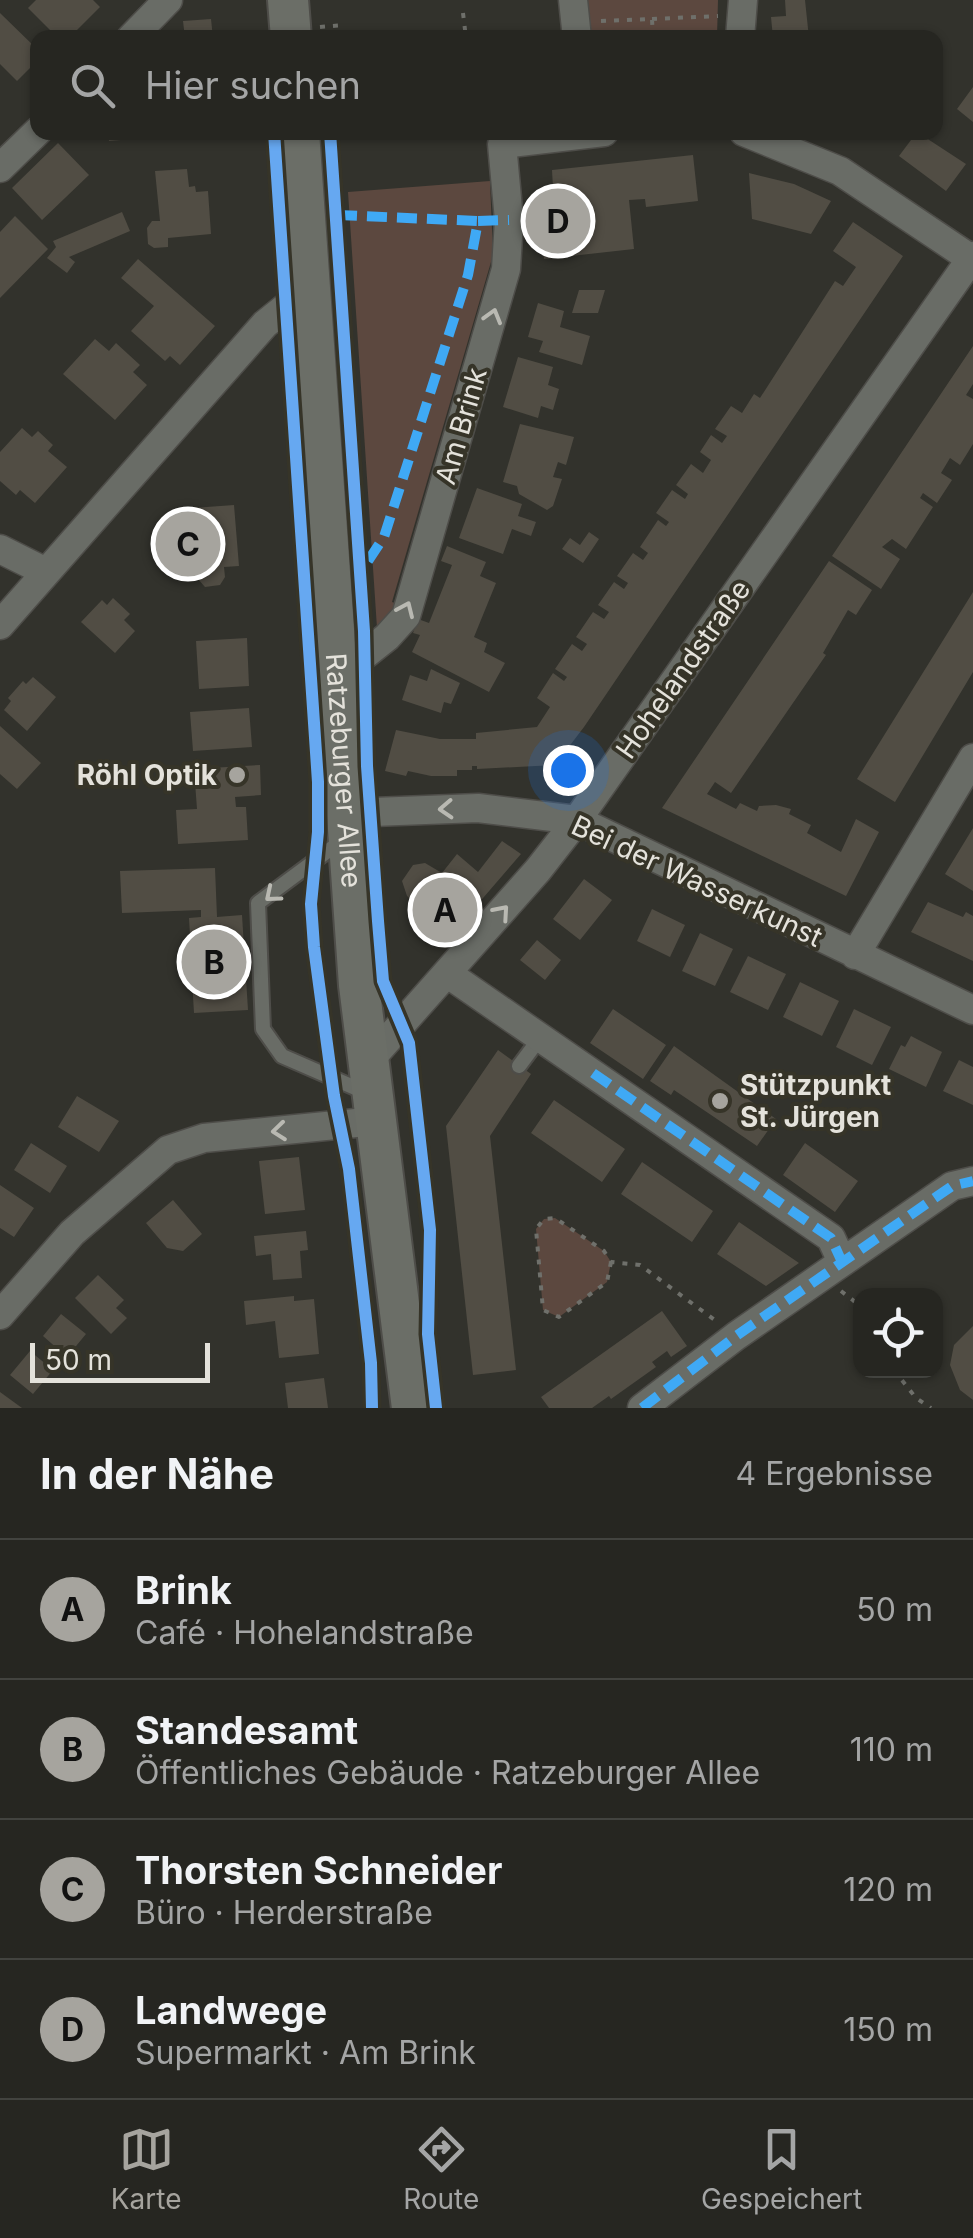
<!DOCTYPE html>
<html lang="de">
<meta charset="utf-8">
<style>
body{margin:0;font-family:Inter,sans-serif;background:#2e2e2a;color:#f1f3f6}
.controls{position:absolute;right:30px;bottom:30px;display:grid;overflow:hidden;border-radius:20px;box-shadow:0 2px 8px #0004}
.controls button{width:90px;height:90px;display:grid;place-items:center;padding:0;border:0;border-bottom:2px solid #42433f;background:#262621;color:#f1f3f6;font:50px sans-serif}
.scale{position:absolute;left:30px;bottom:25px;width:180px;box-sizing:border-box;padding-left:10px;border:5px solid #e4e2db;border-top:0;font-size:28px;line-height:35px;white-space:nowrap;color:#e4e2db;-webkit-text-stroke:8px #363428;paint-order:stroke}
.you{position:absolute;left:568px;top:770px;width:35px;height:35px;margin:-25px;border:8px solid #fff;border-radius:50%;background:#1a73e8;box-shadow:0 0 0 15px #1a73e833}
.badge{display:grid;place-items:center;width:65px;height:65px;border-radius:50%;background:#a6a49e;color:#111;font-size:32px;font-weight:700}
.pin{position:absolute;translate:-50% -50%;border:5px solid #fff;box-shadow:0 2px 10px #0006}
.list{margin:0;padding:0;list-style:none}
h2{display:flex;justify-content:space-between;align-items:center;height:130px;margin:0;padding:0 40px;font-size:42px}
h2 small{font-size:32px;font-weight:400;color:#a4a5a5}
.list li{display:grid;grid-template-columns:65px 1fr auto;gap:30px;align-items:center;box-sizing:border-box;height:140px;padding:0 40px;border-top:2px solid #42433f}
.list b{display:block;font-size:38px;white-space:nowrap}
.list p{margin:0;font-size:32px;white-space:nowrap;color:#a4a5a5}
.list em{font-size:32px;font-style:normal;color:#a4a5a5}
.icon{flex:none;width:55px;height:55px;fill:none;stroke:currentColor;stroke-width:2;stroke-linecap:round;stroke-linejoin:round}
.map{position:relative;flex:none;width:973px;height:1408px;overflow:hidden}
.search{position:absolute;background:#262621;box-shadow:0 2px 8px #0004;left:30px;right:30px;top:30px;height:110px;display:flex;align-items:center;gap:25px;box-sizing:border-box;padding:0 35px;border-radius:20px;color:#a4a5a5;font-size:38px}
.sheet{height:690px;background:#262621}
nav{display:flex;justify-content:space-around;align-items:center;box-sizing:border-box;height:140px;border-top:2px solid #42433f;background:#262621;font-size:28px;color:#a4a5a5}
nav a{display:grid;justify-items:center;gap:5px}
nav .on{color:#a6a49e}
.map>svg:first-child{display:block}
</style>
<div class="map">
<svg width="973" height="1408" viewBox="0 0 973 1408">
<rect width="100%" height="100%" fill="#32322c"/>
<path fill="#5c483f" d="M 587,0 L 718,0 L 717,37 L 590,37 Z
M 490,181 L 493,255 L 392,602 L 400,605 L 377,628 L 348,192 Z
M 555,1218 L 604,1251 L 611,1262 L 607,1282 L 559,1317 L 543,1310 L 536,1229 L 544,1219 Z"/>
<path fill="#514d44" d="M 36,0 L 93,0 L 100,7 L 75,32 L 66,38 L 58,38 L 28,8 Z
M 785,0 L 805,0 L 809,38 L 773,38 L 771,17 L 786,16 Z
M 0,13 L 38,50 L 38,60 L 17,81 L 0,64 Z
M 211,19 L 213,38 L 185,38 L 183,21 Z
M 973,87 L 973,122 L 957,109 Z
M 108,132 L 179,132 L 179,135 L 109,141 Z
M 917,132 L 966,164 L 946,191 L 899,156 Z
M 58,143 L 89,175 L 42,220 L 12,188 Z
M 693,155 L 698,201 L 646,207 L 645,199 L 629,200 L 634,249 L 544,259 L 541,231 L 547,231 L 545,210 L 550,209 L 548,189 L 553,188 L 552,170 Z
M 187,169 L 189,187 L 195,186 L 196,192 L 208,191 L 211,234 L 168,238 L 168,247 L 154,248 L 148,244 L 147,228 L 152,221 L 160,221 L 155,171 Z
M 749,173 L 794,184 L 831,201 L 811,234 L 752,219 Z
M 122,212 L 130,231 L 69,257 L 75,262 L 67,273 L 47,258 L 56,247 L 53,241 Z
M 15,216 L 48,249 L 0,298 L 0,232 Z
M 853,222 L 903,256 L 584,727 L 555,765 L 477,769 L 477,766 L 472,766 L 472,770 L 457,770 L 457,776 L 431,776 L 408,771 L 406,776 L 385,771 L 396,730 L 440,739 L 476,739 L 476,733 L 537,727 L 550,707 L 537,698 L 553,673 L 564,681 L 567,677 L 555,669 L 572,644 L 582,651 L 587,644 L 576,637 L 593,612 L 604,619 L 609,612 L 598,605 L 614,582 L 624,589 L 628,583 L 617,576 L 633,553 L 643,560 L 648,553 L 640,547 L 658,520 L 666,526 L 669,522 L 656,513 L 672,490 L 685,499 L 688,494 L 676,485 L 691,464 L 703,473 L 711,460 L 700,452 L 711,435 L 722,443 L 727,436 L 715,429 L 731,406 L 742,413 L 754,394 L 760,398 L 835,281 L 843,286 L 856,267 L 833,251 Z
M 138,259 L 215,326 L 180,365 L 170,356 L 165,361 L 131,331 L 154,306 L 121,278 Z
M 579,290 L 605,290 L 598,313 L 572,313 Z
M 538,303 L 564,311 L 560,327 L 590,336 L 582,365 L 539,352 L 543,341 L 528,337 Z
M 95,339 L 109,351 L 116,343 L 140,365 L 133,372 L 147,385 L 115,420 L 63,374 Z
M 973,346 L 973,384 L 966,395 L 973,399 L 973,444 L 960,465 L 950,458 L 941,473 L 952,480 L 937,503 L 923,493 L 920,498 L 933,507 L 906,549 L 892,539 L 882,547 L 900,559 L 881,589 L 832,556 Z
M 518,357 L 553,367 L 548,385 L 559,389 L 553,410 L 541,406 L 538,418 L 503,407 Z
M 520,424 L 574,437 L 566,465 L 558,462 L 553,477 L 562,479 L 553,506 L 547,510 L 519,494 L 517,486 L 503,482 Z
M 22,428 L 32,437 L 38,431 L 53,445 L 48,451 L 67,467 L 35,503 L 20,490 L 16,495 L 0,481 L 0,452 Z
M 477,488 L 522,504 L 518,516 L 536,522 L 531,536 L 512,529 L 503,554 L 459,538 Z
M 234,505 L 239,566 L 224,567 L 225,577 L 220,585 L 205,587 L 198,579 L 198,569 L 179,571 L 175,518 L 194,516 L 193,508 Z
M 589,532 L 599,539 L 583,563 L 562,549 L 570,538 L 580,545 Z
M 447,546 L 486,562 L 480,576 L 496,583 L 474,637 L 487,643 L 484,652 L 505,663 L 489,692 L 412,652 L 420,635 L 413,633 L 418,619 L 429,623 L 452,565 L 441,561 Z
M 829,561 L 872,590 L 856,615 L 848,610 L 823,653 L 826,655 L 731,793 L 715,782 L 707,794 L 736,809 L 740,803 L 757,811 L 759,806 L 776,805 L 791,809 L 789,814 L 811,825 L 807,833 L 841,852 L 856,819 L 879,832 L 846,896 L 662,808 Z
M 973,592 L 973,672 L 895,802 L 857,779 Z
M 113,598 L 130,614 L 124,620 L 135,631 L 115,653 L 81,622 L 102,600 L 107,605 Z
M 247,638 L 249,686 L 199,689 L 196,641 Z
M 431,669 L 460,683 L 451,704 L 444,702 L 441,713 L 402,700 L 410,675 L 427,681 Z
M 33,677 L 56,697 L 27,731 L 4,710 L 11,701 L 8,698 L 23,681 L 26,684 Z
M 249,708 L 252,747 L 193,751 L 190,712 Z
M 0,726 L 41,763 L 17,789 L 0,774 Z
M 260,765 L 261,795 L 235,797 L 236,807 L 246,807 L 248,840 L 178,844 L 176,810 L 197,809 L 194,769 Z
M 973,828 L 973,891 L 945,874 Z
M 502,841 L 521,854 L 452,934 L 407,896 L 402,881 L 413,865 L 425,863 L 442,873 L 457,854 L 478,872 Z
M 215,868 L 217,917 L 242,915 L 248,1010 L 194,1013 L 192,979 L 185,975 L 181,966 L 184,959 L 191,954 L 189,918 L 201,917 L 201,910 L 122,913 L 120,871 Z
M 584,879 L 612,900 L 580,940 L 553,919 Z
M 928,902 L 963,917 L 966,912 L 973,916 L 973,961 L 911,932 Z
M 652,909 L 685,925 L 670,957 L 637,941 Z
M 700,933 L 733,949 L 715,986 L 682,971 Z
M 537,940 L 561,960 L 545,980 L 520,960 Z
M 748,956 L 786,974 L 768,1010 L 730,992 Z
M 800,982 L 839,1001 L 822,1036 L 783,1017 Z
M 613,1009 L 666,1045 L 643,1079 L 590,1043 Z
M 854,1009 L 891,1027 L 872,1065 L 836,1047 Z
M 911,1036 L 942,1052 L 926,1087 L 889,1069 L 901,1045 L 905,1047 Z
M 674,1046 L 776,1119 L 757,1146 L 674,1090 L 671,1095 L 650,1081 Z
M 498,1050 L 531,1074 L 490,1136 L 516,1370 L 473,1375 L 446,1126 Z
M 959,1060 L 973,1067 L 973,1105 L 943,1091 Z
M 77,1096 L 119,1121 L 99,1152 L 58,1127 Z
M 554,1100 L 625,1149 L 602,1182 L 531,1133 Z
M 31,1143 L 67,1166 L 50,1193 L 14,1170 Z
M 805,1143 L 858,1181 L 835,1212 L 783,1175 Z
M 299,1157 L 305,1210 L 265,1214 L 259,1161 Z
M 642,1162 L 713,1211 L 692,1242 L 621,1194 Z
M 0,1185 L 34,1208 L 14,1237 L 0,1228 Z
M 173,1200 L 202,1234 L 183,1251 L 167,1248 L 146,1223 Z
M 739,1222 L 777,1248 L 799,1263 L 766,1286 L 717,1254 Z
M 306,1231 L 308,1250 L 300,1251 L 302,1278 L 273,1280 L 271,1254 L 256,1256 L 254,1236 Z
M 98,1275 L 124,1300 L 116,1308 L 127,1318 L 111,1334 L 75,1298 Z
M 294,1296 L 294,1301 L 314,1299 L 319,1354 L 279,1358 L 275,1321 L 246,1325 L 244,1301 Z
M 662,1311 L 687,1346 L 671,1357 L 667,1351 L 652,1362 L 656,1367 L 611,1399 L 609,1396 L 592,1408 L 549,1408 L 541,1397 Z
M 61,1314 L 86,1334 L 67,1357 L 43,1336 Z
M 973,1326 L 973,1400 L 960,1390 L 950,1365 L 954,1345 Z
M 30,1351 L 53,1370 L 33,1394 L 10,1375 Z
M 324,1378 L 328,1408 L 288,1408 L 285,1383 Z
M 0,1392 L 22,1408 L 0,1408 Z"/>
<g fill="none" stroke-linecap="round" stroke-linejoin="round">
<g stroke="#4e4d49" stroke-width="18">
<path id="lane" d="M 344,839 L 258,903 L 263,1029 L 282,1056 L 367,1093
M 519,1066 L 540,1038"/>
</g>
<g stroke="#4e4d49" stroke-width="31">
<path id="street" d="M 573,0 L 577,38
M 131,38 L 168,0
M 740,38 L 743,0
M 744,132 L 840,171 L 973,260
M 0,168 L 38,131
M 0,549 L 46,572
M 0,625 L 265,324 L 311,287
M 338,676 L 387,637 L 406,616 L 506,269 L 509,220 L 502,144 L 604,132
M 347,813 L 478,808 L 577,820 L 973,1010
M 855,955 L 973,758
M 448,974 L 831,1238 L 842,1262
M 367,1063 L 538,870 L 577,820 L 973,256
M 0,1315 L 72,1233 L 168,1150 L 204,1138 L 376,1121
M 642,1408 L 736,1336 L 952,1186 L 973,1181"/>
</g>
<g stroke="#4e4d49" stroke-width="44">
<g id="secondary">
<path d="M 288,0 L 291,38"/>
<path id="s1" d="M 299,132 L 359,985 L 412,1408"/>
</g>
</g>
<path stroke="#6f706b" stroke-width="4" stroke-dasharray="5 8" stroke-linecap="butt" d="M 463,13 L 466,38
M 652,19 L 718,16
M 601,21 L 652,19 L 653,38
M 320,27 L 345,25
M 319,992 L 330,990
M 611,1262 L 607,1282 L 559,1317 L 543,1310 L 536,1229 L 544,1219 L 555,1218 L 604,1251 L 611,1262 L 640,1265 L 716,1321
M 841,1291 L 854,1301 L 860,1313
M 894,1370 L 916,1398 L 931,1408"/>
<use href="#lane" stroke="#696c66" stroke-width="14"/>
<use href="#street" stroke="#696c66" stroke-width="28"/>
<use href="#secondary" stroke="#6b6e67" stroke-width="40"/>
<path stroke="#3fa9f5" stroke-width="10" stroke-dasharray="20 10" stroke-linecap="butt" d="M 337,215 L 478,221 L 468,275 L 384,537 L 362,570
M 478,221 L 509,220
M 593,1073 L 831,1238 L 842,1262
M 642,1408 L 736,1336 L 952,1186 L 973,1181"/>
<g stroke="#363428" stroke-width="19">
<path id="cycleway" d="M 274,132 L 318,782 L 318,832 L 311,904 L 314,947 L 334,1096 L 349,1169 L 371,1363 L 372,1408
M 330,132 L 364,631 L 367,766 L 378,921 L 383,981 L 409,1043 L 430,1230 L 428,1334 L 436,1408"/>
</g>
<use href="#cycleway" stroke="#66a8f1" stroke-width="12"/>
</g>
<defs><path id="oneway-chevron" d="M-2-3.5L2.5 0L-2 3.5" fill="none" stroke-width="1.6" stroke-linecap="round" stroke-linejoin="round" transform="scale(2.5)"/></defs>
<g stroke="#b9b9b2">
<use href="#oneway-chevron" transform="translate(493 316) rotate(-74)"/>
<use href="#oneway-chevron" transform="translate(406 609) rotate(-66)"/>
<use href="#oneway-chevron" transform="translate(446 809) rotate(177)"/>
<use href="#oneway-chevron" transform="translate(272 895) rotate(140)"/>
<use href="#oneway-chevron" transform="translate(502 912) rotate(-49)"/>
<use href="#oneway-chevron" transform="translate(279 1131) rotate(174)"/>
</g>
<g fill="#a6a49e" stroke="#363428" stroke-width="4">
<circle cx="237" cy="775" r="10"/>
<circle cx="720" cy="1101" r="10"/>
</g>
<g text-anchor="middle" stroke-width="8" stroke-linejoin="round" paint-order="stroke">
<g font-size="28" fill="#e4e2db" stroke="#363428">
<text transform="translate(461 426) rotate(-74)" y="10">Am Brink</text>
<text transform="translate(683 669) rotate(-55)" y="10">Hohelandstraße</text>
<text dy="10" stroke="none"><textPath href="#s1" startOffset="640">Ratzeburger Allee</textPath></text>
<text transform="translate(697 881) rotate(25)" y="10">Bei der Wasserkunst</text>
</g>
<g font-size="28" font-weight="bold" fill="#e4e2db" stroke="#363428" text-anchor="end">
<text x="217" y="785">Röhl Optik</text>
<text x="740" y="1095" text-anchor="start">Stützpunkt<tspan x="740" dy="32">St. Jürgen</tspan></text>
</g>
</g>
</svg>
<div class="controls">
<button><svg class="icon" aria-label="locate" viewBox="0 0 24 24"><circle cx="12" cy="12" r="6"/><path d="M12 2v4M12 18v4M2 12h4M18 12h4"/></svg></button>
</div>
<div class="scale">50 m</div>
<div class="you"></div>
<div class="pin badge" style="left:445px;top:910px">A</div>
<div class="pin badge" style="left:214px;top:962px">B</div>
<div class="pin badge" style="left:188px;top:544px">C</div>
<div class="pin badge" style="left:558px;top:221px">D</div>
<div class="search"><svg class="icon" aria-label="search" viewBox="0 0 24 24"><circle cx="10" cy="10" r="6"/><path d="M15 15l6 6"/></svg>Hier suchen</div>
</div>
<section class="sheet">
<h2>In der Nähe<small>4 Ergebnisse</small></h2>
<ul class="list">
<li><span class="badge">A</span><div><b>Brink</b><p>Café · Hohelandstraße</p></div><em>50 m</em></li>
<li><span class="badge">B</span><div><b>Standesamt</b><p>Öffentliches Gebäude · Ratzeburger Allee</p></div><em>110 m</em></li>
<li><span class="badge">C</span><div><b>Thorsten Schneider</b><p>Büro · Herderstraße</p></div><em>120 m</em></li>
<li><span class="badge">D</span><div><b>Landwege</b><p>Supermarkt · Am Brink</p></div><em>150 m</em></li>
</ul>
</section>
<nav>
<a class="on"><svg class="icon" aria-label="map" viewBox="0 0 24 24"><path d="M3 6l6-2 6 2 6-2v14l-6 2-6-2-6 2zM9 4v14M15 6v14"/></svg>Karte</a>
<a><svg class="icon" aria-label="directions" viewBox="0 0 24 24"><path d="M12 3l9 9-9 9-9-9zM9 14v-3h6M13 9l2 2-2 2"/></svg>Route</a>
<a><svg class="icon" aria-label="saved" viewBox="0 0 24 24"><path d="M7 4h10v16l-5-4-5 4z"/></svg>Gespeichert</a>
</nav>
